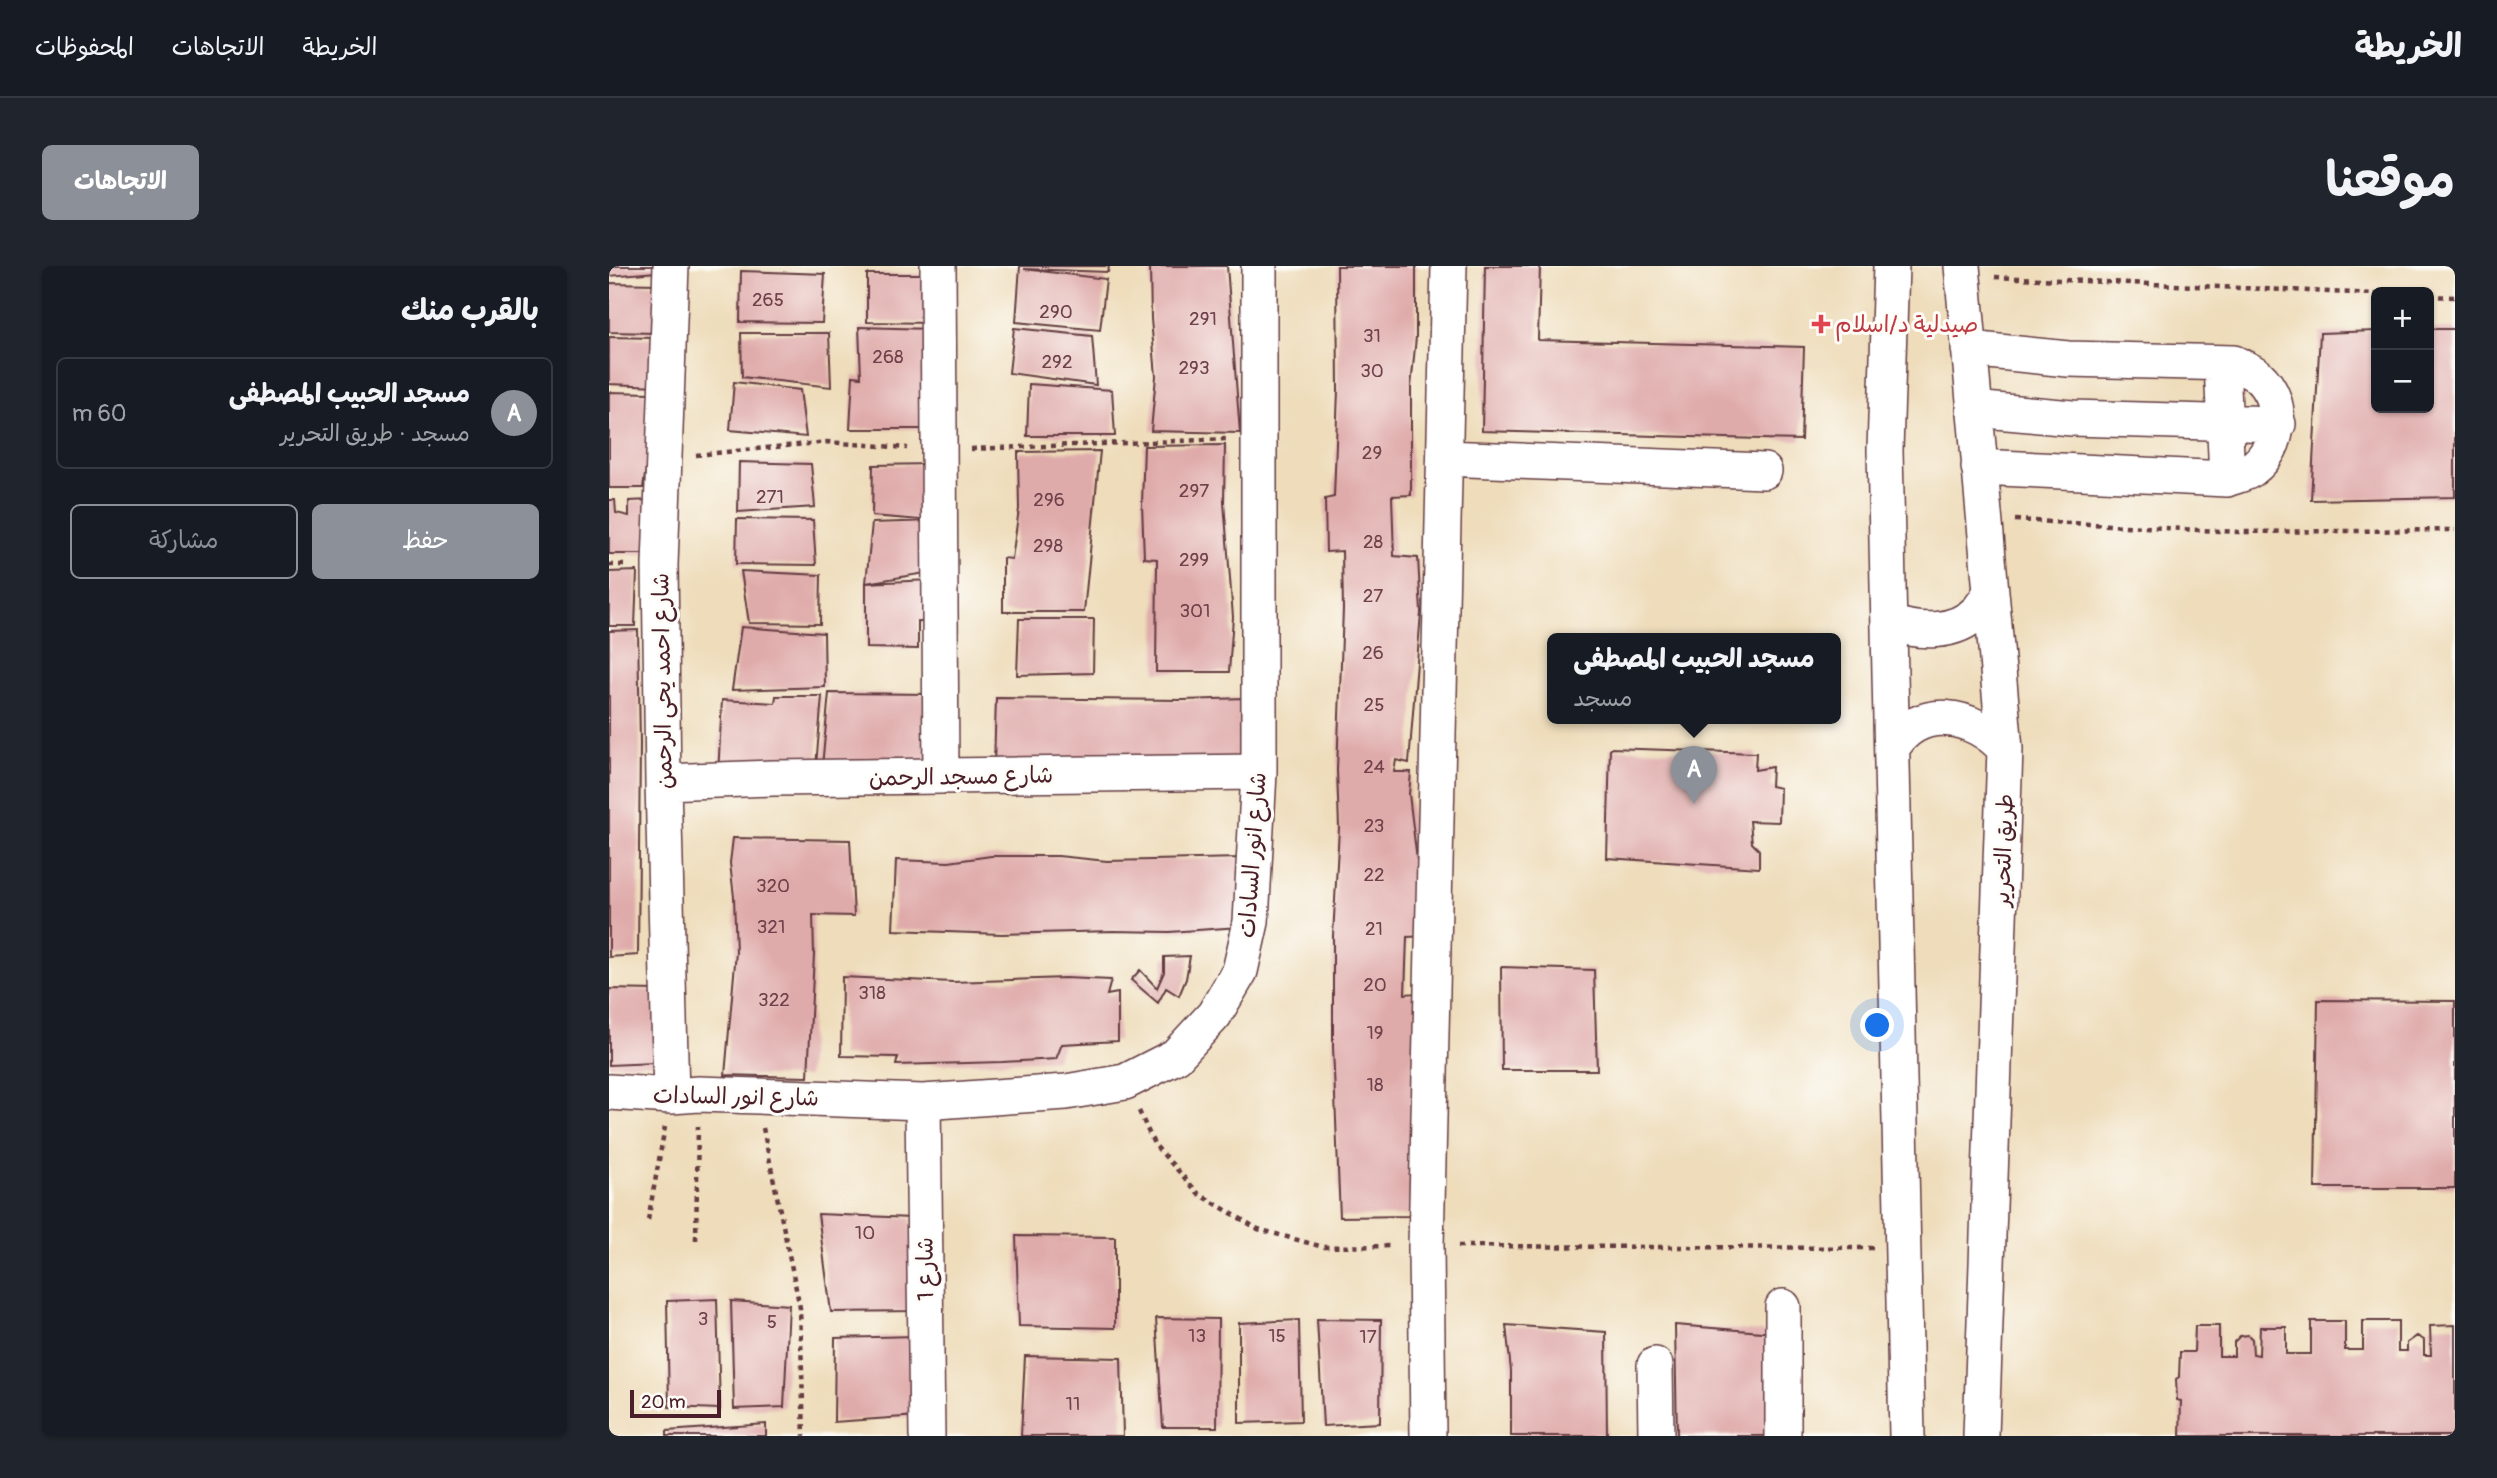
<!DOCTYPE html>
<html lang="ar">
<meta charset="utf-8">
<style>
body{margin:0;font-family:Pangolin,"Playpen Sans Arabic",sans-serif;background:#20242c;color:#f1f3f6;direction:rtl}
.controls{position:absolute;right:21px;top:21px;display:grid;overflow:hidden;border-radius:10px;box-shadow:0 2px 5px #0004}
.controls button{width:63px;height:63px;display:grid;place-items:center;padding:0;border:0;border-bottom:2px solid #363941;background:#171b24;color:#f1f3f6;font:35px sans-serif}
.scale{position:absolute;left:21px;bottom:18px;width:91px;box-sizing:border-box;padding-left:7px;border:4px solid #4a1f2b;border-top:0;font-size:19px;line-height:24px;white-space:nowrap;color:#4a1f2b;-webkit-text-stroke:5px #fdfcf7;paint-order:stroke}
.you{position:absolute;left:1269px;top:760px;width:24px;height:24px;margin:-18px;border:5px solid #fff;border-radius:50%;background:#1a73e8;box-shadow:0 0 0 10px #1a73e833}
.badge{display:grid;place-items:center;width:46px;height:46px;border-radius:50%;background:#8c9099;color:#fff;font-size:23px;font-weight:700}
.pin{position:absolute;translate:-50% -58px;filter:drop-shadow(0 2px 4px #0008)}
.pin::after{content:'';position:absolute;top:37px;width:24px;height:21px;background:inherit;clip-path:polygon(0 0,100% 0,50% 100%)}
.popup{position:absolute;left:938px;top:367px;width:294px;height:91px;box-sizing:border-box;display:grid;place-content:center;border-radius:10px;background:#171b24;filter:drop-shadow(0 2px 5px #0005);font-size:23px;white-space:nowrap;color:#9ea1a6}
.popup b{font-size:26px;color:#f1f3f6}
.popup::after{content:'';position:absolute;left:50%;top:100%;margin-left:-14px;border:14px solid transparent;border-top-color:#171b24}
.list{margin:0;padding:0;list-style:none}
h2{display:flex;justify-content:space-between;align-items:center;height:91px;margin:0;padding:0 28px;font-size:30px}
h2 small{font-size:23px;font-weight:400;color:#9ea1a6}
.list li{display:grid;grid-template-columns:46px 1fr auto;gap:21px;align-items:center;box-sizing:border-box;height:112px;margin:0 14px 14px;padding:0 14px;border:2px solid #363941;border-radius:10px}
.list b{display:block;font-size:26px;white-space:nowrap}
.list p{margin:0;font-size:23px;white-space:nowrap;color:#9ea1a6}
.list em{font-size:23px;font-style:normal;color:#9ea1a6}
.actions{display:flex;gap:14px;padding:21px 28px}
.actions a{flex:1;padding:16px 0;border:2px solid #8c9099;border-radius:10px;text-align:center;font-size:24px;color:#8c9099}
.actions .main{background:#8c9099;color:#fff}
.map{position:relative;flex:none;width:1846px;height:1170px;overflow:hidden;direction:ltr;border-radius:10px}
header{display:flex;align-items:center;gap:42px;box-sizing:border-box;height:98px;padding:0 35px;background:#171b24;border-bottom:2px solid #363941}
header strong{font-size:33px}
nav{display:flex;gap:38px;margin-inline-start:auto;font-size:24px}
.intro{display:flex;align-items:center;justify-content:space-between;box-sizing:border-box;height:168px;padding:0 42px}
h1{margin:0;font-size:49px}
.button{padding:18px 32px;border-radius:10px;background:#8c9099;color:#fff;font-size:24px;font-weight:700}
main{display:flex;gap:42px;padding:0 42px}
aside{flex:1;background:#171b24;border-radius:10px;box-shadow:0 2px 5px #0004}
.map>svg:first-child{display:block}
</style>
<header>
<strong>الخريطة</strong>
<nav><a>الخريطة</a><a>الاتجاهات</a><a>المحفوظات</a></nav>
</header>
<div class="intro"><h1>موقعنا</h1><a class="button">الاتجاهات</a></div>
<main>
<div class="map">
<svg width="1846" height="1170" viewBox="0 0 1846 1170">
<rect width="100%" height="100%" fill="#fdfcf7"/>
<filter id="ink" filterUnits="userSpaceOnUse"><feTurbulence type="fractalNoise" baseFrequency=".0143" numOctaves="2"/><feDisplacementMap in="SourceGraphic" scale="14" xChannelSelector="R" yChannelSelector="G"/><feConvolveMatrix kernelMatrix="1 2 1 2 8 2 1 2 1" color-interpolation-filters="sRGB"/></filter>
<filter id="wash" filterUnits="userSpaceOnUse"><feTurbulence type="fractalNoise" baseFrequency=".00686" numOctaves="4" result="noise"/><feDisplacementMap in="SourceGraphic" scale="28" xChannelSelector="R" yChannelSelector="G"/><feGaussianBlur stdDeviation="1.57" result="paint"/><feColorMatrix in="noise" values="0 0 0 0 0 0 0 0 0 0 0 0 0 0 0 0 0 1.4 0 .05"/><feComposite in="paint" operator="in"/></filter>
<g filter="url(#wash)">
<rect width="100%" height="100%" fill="#eedcba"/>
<g id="blocks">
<path fill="#dfabaa" d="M 0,0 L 48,0 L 47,6 L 0,10 Z
M 411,0 L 500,0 L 499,6 L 415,3 L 497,13 L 491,64 L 407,56 Z
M 541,0 L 618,0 L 631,167 L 542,165 L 547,110 L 542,53 Z
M 728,0 L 807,0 L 807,71 L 802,121 L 802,229 L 783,230 L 785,290 L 809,292 L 812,346 L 800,497 L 787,494 L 785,506 L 802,506 L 800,528 L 817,670 L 798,671 L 796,728 L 808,727 L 801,950 L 731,951 L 724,781 L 724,670 L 730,562 L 728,504 L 734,343 L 733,285 L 717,286 L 716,233 L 725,231 L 729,124 Z
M 876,0 L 931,0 L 929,74 L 1195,81 L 1192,174 L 873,165 Z
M 132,5 L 216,8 L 213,57 L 131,56 Z
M 258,8 L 322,8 L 323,57 L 258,56 Z
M 0,17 L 48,18 L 46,67 L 0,66 Z
M 250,61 L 321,63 L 319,163 L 241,163 L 244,110 L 252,111 Z
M 405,62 L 483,70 L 487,119 L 400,107 Z
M 1820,63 L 1846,63 L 1846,231 L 1702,234 L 1711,67 L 1767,65 L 1767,142 L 1820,142 Z
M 132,67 L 220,67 L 222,121 L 133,111 Z
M 0,71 L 47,72 L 50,120 L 0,118 Z
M 125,116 L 191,124 L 197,171 L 121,164 Z
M 420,118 L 503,124 L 506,170 L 418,170 Z
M 0,126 L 41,127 L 41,175 L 34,222 L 0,222 Z
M 616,179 L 615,236 L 624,351 L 620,406 L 547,406 L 548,293 L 535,292 L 533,238 L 535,180 Z
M 491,185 L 475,346 L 394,346 L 394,292 L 403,293 L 410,243 L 409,186 Z
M 130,196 L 202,198 L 206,241 L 129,246 Z
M 323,198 L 324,255 L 263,250 L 264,199 Z
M 0,234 L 6,234 L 7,247 L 20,250 L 20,235 L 41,234 L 46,288 L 0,288 Z
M 128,253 L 204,254 L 207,299 L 127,298 Z
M 324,255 L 322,306 L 257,317 L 263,257 Z
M 28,305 L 26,360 L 0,360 L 0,306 Z
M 132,305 L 212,309 L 211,358 L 140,357 Z
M 321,314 L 321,356 L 309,355 L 309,383 L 257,382 L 257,317 Z
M 410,353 L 485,353 L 484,407 L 408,409 Z
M 132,361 L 215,367 L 216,421 L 123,424 Z
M 29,364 L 31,477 L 29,689 L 0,691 L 0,365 Z
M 220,427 L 322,428 L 322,500 L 213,501 Z
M 167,430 L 213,430 L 207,500 L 109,509 L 113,434 L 166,437 Z
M 387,432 L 574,434 L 636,432 L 633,502 L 385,500 Z
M 1001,482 L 1147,487 L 1146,504 L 1163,501 L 1162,520 L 1171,522 L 1170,556 L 1141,555 L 1143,577 L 1150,584 L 1150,602 L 998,592 Z
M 124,572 L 241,574 L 245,650 L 204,649 L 205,688 L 199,811 L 116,809 L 127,686 L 125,631 L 121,597 Z
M 382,590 L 449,590 L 498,595 L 632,592 L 630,661 L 560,666 L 504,665 L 393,668 L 284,664 L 287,594 L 340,596 Z
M 581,690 L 577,713 L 570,730 L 557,722 L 549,737 L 522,714 L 531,704 L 548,722 L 555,706 L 555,691 Z
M 892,701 L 985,704 L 988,804 L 893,804 Z
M 233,711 L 344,716 L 456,712 L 502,714 L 498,729 L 509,727 L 509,775 L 453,778 L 447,793 L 393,796 L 287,799 L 289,791 L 232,790 Z
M 0,723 L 46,724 L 46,797 L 0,799 Z
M 1709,734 L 1846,735 L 1846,922 L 1706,922 Z
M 209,948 L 302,952 L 304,1045 L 222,1046 Z
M 407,970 L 506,971 L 506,1062 L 410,1060 Z
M 108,1033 L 111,1143 L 60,1141 L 58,1035 Z
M 122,1035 L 180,1039 L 175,1141 L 125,1143 Z
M 547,1052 L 609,1053 L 608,1161 L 554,1161 Z
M 708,1053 L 772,1054 L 771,1157 L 714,1160 Z
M 690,1054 L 692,1155 L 630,1157 L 630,1057 Z
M 1702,1055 L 1736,1055 L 1736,1084 L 1754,1084 L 1754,1055 L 1789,1055 L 1789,1085 L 1798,1085 L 1798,1077 L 1808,1070 L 1815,1074 L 1815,1089 L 1822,1089 L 1821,1060 L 1846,1059 L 1846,1170 L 1571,1170 L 1572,1135 L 1568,1134 L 1567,1113 L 1570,1111 L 1571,1086 L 1585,1086 L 1586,1060 L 1610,1060 L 1610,1090 L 1625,1090 L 1625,1076 L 1631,1070 L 1639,1069 L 1643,1073 L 1644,1088 L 1650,1089 L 1651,1061 L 1677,1061 L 1677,1088 L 1702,1088 Z
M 897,1059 L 997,1066 L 998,1170 L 902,1170 L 902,1105 Z
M 1066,1059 L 1165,1067 L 1168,1170 L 1068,1170 Z
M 307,1070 L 309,1150 L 225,1156 L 226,1072 Z
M 416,1090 L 512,1092 L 514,1170 L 412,1170 Z
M 157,1158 L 157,1170 L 58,1170 L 58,1165 Z"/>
</g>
</g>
<g filter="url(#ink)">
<use href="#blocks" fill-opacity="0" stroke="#633b40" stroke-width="2"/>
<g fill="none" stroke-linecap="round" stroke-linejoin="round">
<g stroke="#633b40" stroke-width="38">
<path id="minor" d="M 329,0 L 332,510
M 1282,0 L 1276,184 L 1298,1170
M 1353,0 L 1396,483 L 1372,1170
M 1360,83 L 1459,93 L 1625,97 C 1632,101 1643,105 1649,110 C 1676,135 1673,181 1643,203 C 1637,208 1625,210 1618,213 L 1370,201
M 1613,97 L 1618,213
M 1365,143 L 1463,152 L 1669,158
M 836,192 L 1155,205
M 1280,356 C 1308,367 1346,369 1369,345 C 1374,340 1378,332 1382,326
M 1283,482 C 1310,437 1365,448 1396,483
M 54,516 L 164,512 L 650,506
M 0,826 L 62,830 L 90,828 L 314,836 L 457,826 L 516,816 L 567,790 L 605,749 L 631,705 L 642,656 L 650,506 L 650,0
M 62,830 L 54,516 L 51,299 L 62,0
M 314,836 L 318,1170
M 1046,1099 L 1047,1170
M 819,1170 L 817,980 L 840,0
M 1174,1170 L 1174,1041"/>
</g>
<path stroke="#633b40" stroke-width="4.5" stroke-dasharray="5 5" stroke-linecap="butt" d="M 1386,11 L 1767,28
M 1820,30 L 1846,31
M 362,183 L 619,173
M 87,189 L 218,176 L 298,182
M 1406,254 L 1629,266 L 1846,264
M 0,299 L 20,299
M 530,845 L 545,878 L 590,928 L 649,963 L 714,981 L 784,980
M 154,862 L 191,1042 L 195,1170
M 39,954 L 56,861
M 87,974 L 89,860
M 849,980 L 1264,982"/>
<use href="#minor" stroke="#fff" stroke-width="35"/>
</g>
</g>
<path fill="#e0444e" stroke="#fdfcf7" stroke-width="2.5" d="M1208.5 47.5h7v7h7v7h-7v7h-7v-7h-7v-7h7z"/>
<g text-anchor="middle" stroke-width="6" stroke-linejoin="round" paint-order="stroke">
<g font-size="19" fill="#6f424b">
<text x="159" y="40">265</text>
<text x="447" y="52">290</text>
<text x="594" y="59">291</text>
<text x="763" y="76">31</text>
<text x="279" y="97">268</text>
<text x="448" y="102">292</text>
<text x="585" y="108">293</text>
<text x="763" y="111">30</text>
<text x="763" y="193">29</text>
<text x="585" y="231">297</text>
<text x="161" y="237">271</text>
<text x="440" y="240">296</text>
<text x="764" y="282">28</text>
<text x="439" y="286">298</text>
<text x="585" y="300">299</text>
<text x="764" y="336">27</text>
<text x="586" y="351">301</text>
<text x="764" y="393">26</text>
<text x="765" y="445">25</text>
<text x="765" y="507">24</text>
<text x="765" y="566">23</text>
<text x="765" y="615">22</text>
<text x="164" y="626">320</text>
<text x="162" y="667">321</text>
<text x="765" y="669">21</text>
<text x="766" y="725">20</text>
<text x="263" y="733">318</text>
<text x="165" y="740">322</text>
<text x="766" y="773">19</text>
<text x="766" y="825">18</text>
<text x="256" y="973">10</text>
<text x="94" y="1059">3</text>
<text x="163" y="1062">5</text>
<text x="588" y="1076">13</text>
<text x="668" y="1076">15</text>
<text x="759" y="1077">17</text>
<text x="464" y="1144">11</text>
</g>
<g font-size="23" fill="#be3a42" stroke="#fdfcf7" text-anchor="start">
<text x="1226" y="66">صيدلية د/اسلام</text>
</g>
<g font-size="23" fill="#4a1f2b" stroke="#fdfcf7">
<text transform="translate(53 415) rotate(-91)" y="8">شارع احمد يحى الرحمن</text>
<text transform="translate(352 510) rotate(-1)" y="8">شارع مسجد الرحمن</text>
<text transform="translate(1394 584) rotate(-88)" y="8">طريق التحرير</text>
<text transform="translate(643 589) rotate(-86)" y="8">شارع انور السادات</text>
<text transform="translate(127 830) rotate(1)" y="8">شارع انور السادات</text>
<text transform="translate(316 1003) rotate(-91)" y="8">شارع 1</text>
</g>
</g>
</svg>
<div class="controls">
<button>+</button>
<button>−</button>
</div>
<div class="scale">20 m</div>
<div class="you"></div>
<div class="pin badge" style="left:1085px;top:538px">A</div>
<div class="popup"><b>مسجد الحبيب المصطفى</b>مسجد</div>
</div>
<aside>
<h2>بالقرب منك<small></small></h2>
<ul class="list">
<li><span class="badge">A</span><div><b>مسجد الحبيب المصطفى</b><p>مسجد · طريق التحرير</p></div><em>60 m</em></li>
</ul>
<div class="actions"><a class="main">حفظ</a><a>مشاركة</a></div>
</aside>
</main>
